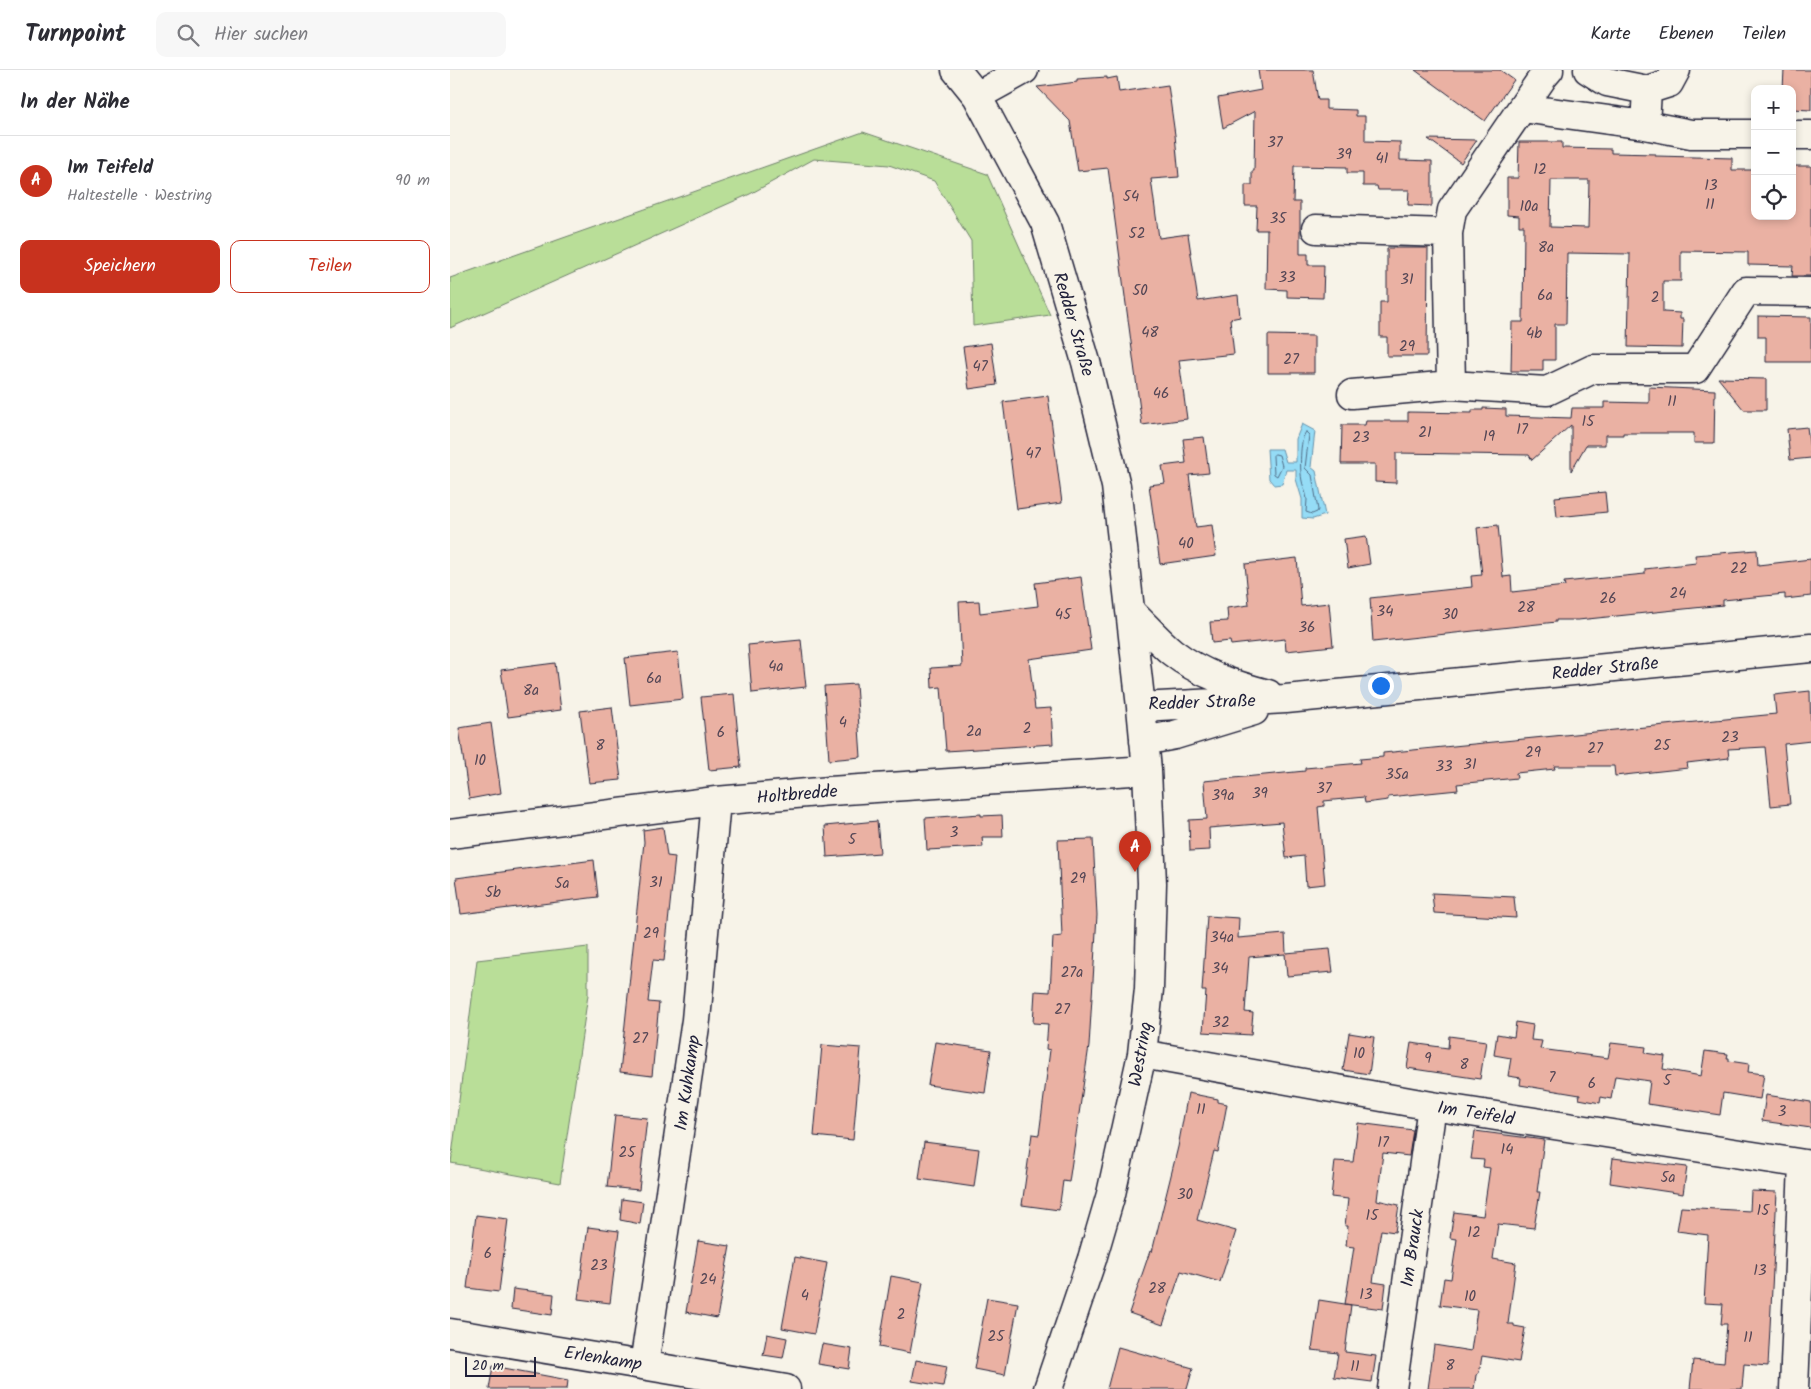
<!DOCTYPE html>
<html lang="de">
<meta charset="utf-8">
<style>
body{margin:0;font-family:Kalam,sans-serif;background:#f7f7f7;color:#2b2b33}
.controls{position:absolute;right:15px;top:15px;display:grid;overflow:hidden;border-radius:10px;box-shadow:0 2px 8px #0003}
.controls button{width:45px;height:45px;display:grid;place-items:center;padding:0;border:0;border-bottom:1px solid #e1e1e2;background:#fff;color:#2b2b33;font:25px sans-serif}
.scale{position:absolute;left:15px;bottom:12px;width:71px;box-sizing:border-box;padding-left:5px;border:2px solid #22223b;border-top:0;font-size:14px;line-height:18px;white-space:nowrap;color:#22223b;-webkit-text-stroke:4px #f7f3e8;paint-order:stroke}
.you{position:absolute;left:930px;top:615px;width:18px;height:18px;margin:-12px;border:4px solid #fff;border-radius:50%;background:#1a73e8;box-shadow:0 0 0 8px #1a73e833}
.badge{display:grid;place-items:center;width:32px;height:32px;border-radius:50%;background:#c8321e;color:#fff;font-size:16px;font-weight:700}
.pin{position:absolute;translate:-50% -41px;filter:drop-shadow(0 1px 2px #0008)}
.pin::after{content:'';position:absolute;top:26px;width:18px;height:15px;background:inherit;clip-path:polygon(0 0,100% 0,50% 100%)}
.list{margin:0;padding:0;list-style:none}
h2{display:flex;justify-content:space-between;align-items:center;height:65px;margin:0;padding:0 20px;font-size:21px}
h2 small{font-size:16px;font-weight:400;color:#7c7c81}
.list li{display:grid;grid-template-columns:32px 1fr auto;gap:15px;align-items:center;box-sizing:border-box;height:90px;padding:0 20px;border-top:1px solid #e1e1e2}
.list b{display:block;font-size:19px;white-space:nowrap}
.list p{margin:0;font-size:16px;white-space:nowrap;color:#7c7c81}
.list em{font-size:16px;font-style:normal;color:#7c7c81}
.actions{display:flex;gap:10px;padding:15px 20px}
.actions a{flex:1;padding:11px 0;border:1px solid #c8321e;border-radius:10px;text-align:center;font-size:18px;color:#c8321e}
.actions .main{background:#c8321e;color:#fff}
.icon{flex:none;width:28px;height:28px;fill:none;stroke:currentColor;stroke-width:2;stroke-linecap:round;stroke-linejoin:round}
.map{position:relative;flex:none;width:1361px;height:1319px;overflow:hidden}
header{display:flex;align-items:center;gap:30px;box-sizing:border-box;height:70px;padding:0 25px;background:#fff;border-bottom:1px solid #e1e1e2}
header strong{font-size:24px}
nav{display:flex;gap:28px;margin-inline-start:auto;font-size:18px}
.search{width:350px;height:45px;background:#f7f7f7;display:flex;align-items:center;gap:12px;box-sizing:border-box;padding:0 18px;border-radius:10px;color:#7c7c81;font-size:19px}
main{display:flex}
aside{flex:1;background:#fff}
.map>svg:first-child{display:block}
</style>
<header>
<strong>Turnpoint</strong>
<div class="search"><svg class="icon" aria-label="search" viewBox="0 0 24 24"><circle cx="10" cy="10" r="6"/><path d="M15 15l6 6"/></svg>Hier suchen</div>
<nav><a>Karte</a><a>Ebenen</a><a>Teilen</a></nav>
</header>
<main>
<aside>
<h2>In der Nähe<small></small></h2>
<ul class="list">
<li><span class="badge">A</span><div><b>Im Teifeld</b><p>Haltestelle · Westring</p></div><em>90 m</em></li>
</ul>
<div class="actions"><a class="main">Speichern</a><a>Teilen</a></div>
</aside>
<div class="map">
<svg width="1361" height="1319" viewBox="0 0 1361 1319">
<rect width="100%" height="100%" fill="#f7f3e8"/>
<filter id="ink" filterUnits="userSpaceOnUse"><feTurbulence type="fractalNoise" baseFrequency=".02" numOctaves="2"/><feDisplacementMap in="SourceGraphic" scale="10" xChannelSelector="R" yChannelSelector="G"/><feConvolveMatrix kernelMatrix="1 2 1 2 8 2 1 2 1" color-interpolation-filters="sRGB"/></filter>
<g filter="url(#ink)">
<path fill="#b9de98" stroke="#6e806a" d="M 413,62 L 537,104 L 600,245 L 523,256 L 521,171 L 484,111 L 439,95 L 364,89 L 300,124 L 0,258 L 0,208 Z
M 138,877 L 138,925 L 110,1113 L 1,1093 L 27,890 Z"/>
<path fill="#95dcf6" stroke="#6792ab" d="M 852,354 L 865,361 L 861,397 L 866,401 L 875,445 L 863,449 L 852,448 L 852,429 L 846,409 L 846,400 L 836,400 L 832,414 L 824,415 L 819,409 L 817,379 L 832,379 L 836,392 L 846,392 L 846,369 Z"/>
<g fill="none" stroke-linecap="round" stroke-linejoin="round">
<path stroke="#506c86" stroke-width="1" d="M 856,362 L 859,365 L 855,398 L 862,405 L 868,440 L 867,442 L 862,444 L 856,442 C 856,438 857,434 857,430 C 857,424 853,417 852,411 C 850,402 849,369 856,362 Z
M 825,384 L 829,385 L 832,396 L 827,406 L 824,404 L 823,386 Z"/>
</g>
<path fill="#eab1a3" stroke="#22223b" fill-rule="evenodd" d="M 808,0 L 863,0 L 868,30 L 876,30 L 876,39 L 906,40 L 906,46 L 915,46 L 915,71 L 950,72 L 950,90 L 982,91 L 982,136 L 958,135 L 959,120 L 928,120 L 927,116 L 913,116 L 913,103 L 897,103 L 897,97 L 844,96 L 843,132 L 850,132 L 850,184 L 858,184 L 858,195 L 874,195 L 873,228 L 837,227 L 837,220 L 816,219 L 817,160 L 806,160 L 807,136 L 795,136 L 795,115 L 802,115 L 802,101 L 804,101 L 805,41 L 773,58 L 768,28 L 811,20 Z
M 965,0 L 1050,0 L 1064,10 L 1035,51 Z
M 1334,0 L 1361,0 L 1361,40 L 1342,39 L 1342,19 L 1333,19 Z
M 657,7 L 657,9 L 667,7 L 669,22 L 718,15 L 725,65 L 729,107 L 701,109 L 709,168 L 738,164 L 748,231 L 788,225 L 790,247 L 780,249 L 784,284 L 729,290 L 737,349 L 692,355 L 658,98 L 628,101 L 620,51 L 587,17 L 627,12 L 627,9 Z
M 978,69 L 1027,70 L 1011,93 Z
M 1069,72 L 1112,72 L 1112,78 L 1161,79 L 1161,83 L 1206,84 L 1206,86 L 1282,88 L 1282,100 L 1305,100 L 1305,146 L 1343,146 L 1344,96 L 1361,96 L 1361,206 L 1342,206 L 1343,196 L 1298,195 L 1298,182 L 1231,181 L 1231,211 L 1213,211 L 1213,242 L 1230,243 L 1230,249 L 1233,249 L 1232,278 L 1178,277 L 1180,184 L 1117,183 L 1116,254 L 1105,254 L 1105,290 L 1093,290 L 1093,301 L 1061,301 L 1062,252 L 1073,252 L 1074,156 L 1069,156 L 1069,146 L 1057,145 L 1057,108 L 1068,108 ZM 1101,110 L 1139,110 L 1138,158 L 1100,157 Z
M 937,178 L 978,178 L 977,286 L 937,286 L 937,267 L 930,267 L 930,232 L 937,232 Z
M 1308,246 L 1361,247 L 1361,292 L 1316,292 L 1316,267 L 1308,267 Z
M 818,265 L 864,266 L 864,303 L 818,303 Z
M 541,273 L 547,315 L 519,319 L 513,277 Z
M 1268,308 L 1316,309 L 1316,340 L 1294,340 Z
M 1199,317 L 1265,320 L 1264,373 L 1244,373 L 1244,363 L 1173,363 L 1173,365 L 1155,365 L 1155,375 L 1136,375 L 1121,401 L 1121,355 L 1082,390 L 1079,385 L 946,383 L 946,413 L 925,412 L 925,394 L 891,394 L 892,355 L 915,355 L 916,351 L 958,351 L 958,342 L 1022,343 L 1022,340 L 1033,340 L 1033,338 L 1056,339 L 1056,346 L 1121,348 L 1122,338 L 1154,338 L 1154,332 L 1199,333 Z
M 598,326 L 612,433 L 567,439 L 553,332 Z
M 1357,357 L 1361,388 L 1340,390 L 1337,359 Z
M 754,367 L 759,403 L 739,405 L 746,457 L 762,455 L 766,486 L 710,494 L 699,415 L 715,413 L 712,396 L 736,393 L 733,369 Z
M 1155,422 L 1157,442 L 1107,447 L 1105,427 Z
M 1048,455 L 1053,507 L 1061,506 L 1062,522 L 1115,516 L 1114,512 L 1195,504 L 1195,499 L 1246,493 L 1245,485 L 1307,480 L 1308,495 L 1361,489 L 1361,526 L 1335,529 L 1335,524 L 1273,530 L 1273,535 L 1128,550 L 1106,550 L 1106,552 L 923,572 L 920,528 L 1022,517 L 1021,506 L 1032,505 L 1027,458 Z
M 916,466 L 920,494 L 898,498 L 894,469 Z
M 847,488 L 851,536 L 879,533 L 883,576 L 836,581 L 835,569 L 781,575 L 780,571 L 762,573 L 760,552 L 778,551 L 777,538 L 799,535 L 795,494 Z
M 631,507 L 641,580 L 579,589 L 585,639 L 601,638 L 603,674 L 496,681 L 491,617 L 482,618 L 481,598 L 512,596 L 509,532 L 529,531 L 530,543 L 588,536 L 585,513 Z
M 351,570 L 356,617 L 302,623 L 298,575 Z
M 228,582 L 233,629 L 180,635 L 175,588 Z
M 105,593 L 111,640 L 58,647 L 51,600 Z
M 406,614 L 411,687 L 379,690 L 374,616 Z
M 1360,621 L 1361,671 L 1334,674 L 1340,734 L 1321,736 L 1315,677 L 1278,679 L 1279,688 L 1237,693 L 1238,698 L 1165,706 L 1164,696 L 1104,696 L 1105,699 L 1066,703 L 1067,708 L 1007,714 L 1008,720 L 938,727 L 938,730 L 915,733 L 914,727 L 874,731 L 874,736 L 868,737 L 875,814 L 856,816 L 854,786 L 836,788 L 832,752 L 759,758 L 760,780 L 740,781 L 739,750 L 757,749 L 754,711 L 855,701 L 855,698 L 911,693 L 910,689 L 933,687 L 933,683 L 1326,644 L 1324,625 Z
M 284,624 L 291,697 L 259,700 L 251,627 Z
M 162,637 L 171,710 L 139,713 L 130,641 Z
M 41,653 L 51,723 L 19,729 L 9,658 Z
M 531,744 L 531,746 L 552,745 L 553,767 L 532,767 L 533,777 L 477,780 L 475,748 Z
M 427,751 L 430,783 L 377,787 L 375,756 Z
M 213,757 L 217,786 L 225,787 L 214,891 L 203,890 L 198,932 L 209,933 L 202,1006 L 170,1002 L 194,772 L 193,760 Z
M 643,769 L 647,845 L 639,976 L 619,1112 L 613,1111 L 609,1140 L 572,1135 L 582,1064 L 589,1065 L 600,980 L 596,979 L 598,954 L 583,953 L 585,921 L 600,922 L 603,867 L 612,866 L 608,770 Z
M 144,790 L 148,827 L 11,844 L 6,808 Z
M 982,823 L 1064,827 L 1066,848 L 984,843 Z
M 757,846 L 789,848 L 788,868 L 835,864 L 836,883 L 880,879 L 883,902 L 837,906 L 835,884 L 799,887 L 795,942 L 803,943 L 801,965 L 753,962 L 756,921 L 752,921 Z
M 1066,952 L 1083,955 L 1081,970 L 1092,971 L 1090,979 L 1158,988 L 1161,973 L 1196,977 L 1195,983 L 1215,986 L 1213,999 L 1251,1006 L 1255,981 L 1278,984 L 1277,988 L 1279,988 L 1279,991 L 1299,994 L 1298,1002 L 1314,1004 L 1310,1029 L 1273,1023 L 1270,1045 L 1197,1034 L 1200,1011 L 1165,1006 L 1161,1029 L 1151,1027 L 1150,1033 L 1129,1029 L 1130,1025 L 1070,1015 L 1071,1008 L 1058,1006 L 1061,988 L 1044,985 L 1047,964 L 1064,967 Z
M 899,963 L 924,967 L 919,1004 L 893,1000 Z
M 999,966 L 1036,971 L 1030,1009 L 957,998 L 961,973 L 998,978 Z
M 485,972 L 541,980 L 535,1023 L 478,1015 Z
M 372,975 L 411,978 L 403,1070 L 364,1066 Z
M 738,1023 L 768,1029 L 768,1032 L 777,1034 L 768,1082 L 764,1081 L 747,1150 L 786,1161 L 770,1212 L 731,1201 L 713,1255 L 679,1243 L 700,1181 L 702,1182 L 728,1077 Z
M 1316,1025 L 1361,1032 L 1361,1058 L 1312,1051 Z
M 165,1045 L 197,1048 L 189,1120 L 157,1117 Z
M 908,1053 L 963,1060 L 959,1086 L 933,1083 L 927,1130 L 949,1135 L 945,1162 L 931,1160 L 923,1212 L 936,1214 L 933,1239 L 895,1234 L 904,1177 L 896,1176 L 898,1156 L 895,1156 L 898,1129 L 881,1127 L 885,1091 L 903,1092 Z
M 1025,1061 L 1094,1070 L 1087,1122 L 1090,1122 L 1084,1158 L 1048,1154 L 1043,1189 L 1066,1193 L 1058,1254 L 1064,1254 L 1064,1256 L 1075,1258 L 1069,1292 L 1032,1286 L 1029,1303 L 1026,1305 L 1024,1319 L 978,1319 L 984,1275 L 1021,1281 L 1027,1240 L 990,1235 L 994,1208 L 1001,1209 L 1007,1169 L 1000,1168 L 1004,1142 L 1033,1146 L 1040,1098 L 1033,1097 L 1034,1090 L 1021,1089 Z
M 474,1072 L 529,1079 L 524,1117 L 469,1109 Z
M 1163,1088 L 1237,1097 L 1233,1124 L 1160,1113 Z
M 1301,1121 L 1327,1122 L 1318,1296 L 1294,1294 L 1292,1319 L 1240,1319 L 1243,1290 L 1274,1293 L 1277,1254 L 1271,1254 L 1273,1234 L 1254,1233 L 1258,1165 L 1227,1161 L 1231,1137 L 1300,1141 Z
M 172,1129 L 193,1132 L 190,1154 L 170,1150 Z
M 26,1145 L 58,1149 L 49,1222 L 17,1218 Z
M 138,1157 L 169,1161 L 160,1233 L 128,1229 Z
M 248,1171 L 280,1176 L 267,1248 L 236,1242 Z
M 345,1187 L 377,1193 L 364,1264 L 332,1258 Z
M 441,1206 L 473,1212 L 460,1283 L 429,1277 Z
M 63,1219 L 104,1224 L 102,1245 L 61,1239 Z
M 537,1228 L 568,1233 L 555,1305 L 524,1299 Z
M 869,1230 L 901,1235 L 895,1282 L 926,1286 L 922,1312 L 884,1307 L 888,1283 L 862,1280 Z
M 317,1264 L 337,1268 L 333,1288 L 313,1285 Z
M 372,1274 L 402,1279 L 399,1299 L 368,1294 Z
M 668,1277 L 743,1298 L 737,1319 L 657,1319 Z
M 466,1290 L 497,1296 L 493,1316 L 462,1311 Z
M 43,1296 L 118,1310 L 117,1319 L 39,1319 Z"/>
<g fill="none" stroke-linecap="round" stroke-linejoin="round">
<g stroke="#22223b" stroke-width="31">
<path id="minor" d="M 506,0 L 527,26 L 595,153 L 636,292 L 666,416 L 691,637 L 697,700 L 702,813 L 699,919 L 692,984 L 661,1124 L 642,1189 L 598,1319
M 1138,0 L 1157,12 L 1197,20 L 1195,55
M 1197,20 L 1219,13 L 1226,0
M 527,26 L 574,0
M 1072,38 L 1195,55 L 1241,64 L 1305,64
M 1342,65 L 1361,65
M 866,159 L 998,163
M 1001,315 L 998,163 L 1002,140 L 1093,7 L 1099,0
M 902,324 L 1001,315 L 1097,321 L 1143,299 L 1245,299 L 1296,221 L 1361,222
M 680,541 C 694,554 707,570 722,582 C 750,604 784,615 818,624
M 691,637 L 836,629 L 1361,578
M 694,671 L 725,665 L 804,641
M 0,764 L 266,731 L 380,721 L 697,700
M 692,984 L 982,1036 L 1361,1095
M 0,1263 L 336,1319
M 194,1295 L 246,950 L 266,731
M 942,1319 L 982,1036
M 1344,1319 L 1353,1094"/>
</g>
<use href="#minor" stroke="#f7f3e8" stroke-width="28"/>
</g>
</g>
<g text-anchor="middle" stroke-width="4.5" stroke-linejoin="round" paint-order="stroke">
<g font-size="15" fill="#544655">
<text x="825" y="77">37</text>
<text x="894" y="89">39</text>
<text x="932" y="93">41</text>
<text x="1090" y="104">12</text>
<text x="1261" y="120">13</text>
<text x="681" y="131">54</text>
<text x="1260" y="139">11</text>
<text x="1079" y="141">10a</text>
<text x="828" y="153">35</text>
<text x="687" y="168">52</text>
<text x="1096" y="182">8a</text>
<text x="837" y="212">33</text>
<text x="957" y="214">31</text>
<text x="690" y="225">50</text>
<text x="1095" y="230">6a</text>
<text x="1205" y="232">2</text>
<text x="700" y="267">48</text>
<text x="1084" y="268">4b</text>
<text x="957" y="281">29</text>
<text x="841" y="294">27</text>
<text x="530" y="301">47</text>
<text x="711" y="328">46</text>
<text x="1222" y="336">11</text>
<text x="1138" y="356">15</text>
<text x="1072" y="364">17</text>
<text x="975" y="367">21</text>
<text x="1039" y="371">19</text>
<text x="911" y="372">23</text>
<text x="583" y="388">47</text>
<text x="736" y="478">40</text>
<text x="1289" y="503">22</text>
<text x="1228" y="528">24</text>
<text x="1158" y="533">26</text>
<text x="1076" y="542">28</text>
<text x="935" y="546">34</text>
<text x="613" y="549">45</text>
<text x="1000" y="549">30</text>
<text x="857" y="562">36</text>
<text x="326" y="601">4a</text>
<text x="204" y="613">6a</text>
<text x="81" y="625">8a</text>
<text x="393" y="657">4</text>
<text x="577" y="663">2</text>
<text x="524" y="666">2a</text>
<text x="271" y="667">6</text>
<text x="1280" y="672">23</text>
<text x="150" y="680">8</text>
<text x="1212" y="680">25</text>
<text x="1145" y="683">27</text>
<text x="1083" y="687">29</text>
<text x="30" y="695">10</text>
<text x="1020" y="699">31</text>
<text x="994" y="701">33</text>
<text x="947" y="709">35a</text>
<text x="874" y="723">37</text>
<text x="810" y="728">39</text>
<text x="773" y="730">39a</text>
<text x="504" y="767">3</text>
<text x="402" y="774">5</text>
<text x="628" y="813">29</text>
<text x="206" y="817">31</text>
<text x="112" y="818">5a</text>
<text x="43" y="827">5b</text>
<text x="201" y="868">29</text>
<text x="772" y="872">34a</text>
<text x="770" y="903">34</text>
<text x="622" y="907">27a</text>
<text x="612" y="944">27</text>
<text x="771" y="957">32</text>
<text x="190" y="973">27</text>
<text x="909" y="988">10</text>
<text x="978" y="993">9</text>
<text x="1014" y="999">8</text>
<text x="1102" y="1012">7</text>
<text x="1217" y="1015">5</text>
<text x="1142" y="1018">6</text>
<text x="751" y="1044">11</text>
<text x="1332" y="1046">3</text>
<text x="933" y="1077">17</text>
<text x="1057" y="1084">14</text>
<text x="177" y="1087">25</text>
<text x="1218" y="1112">5a</text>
<text x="735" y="1129">30</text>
<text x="1313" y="1145">15</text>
<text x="922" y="1150">15</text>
<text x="1024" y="1167">12</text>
<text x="38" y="1188">6</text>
<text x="149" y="1200">23</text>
<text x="1310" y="1205">13</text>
<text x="258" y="1214">24</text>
<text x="707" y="1223">28</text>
<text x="916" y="1229">13</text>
<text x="355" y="1230">4</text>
<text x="1020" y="1231">10</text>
<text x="451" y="1249">2</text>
<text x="546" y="1271">25</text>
<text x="1298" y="1272">11</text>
<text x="1000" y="1300">8</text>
<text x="905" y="1301">11</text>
</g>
<g font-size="18" fill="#22223b" stroke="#f7f3e8">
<text transform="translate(624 254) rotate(74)" y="6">Redder Straße</text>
<text transform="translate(1155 598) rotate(-6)" y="6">Redder Straße</text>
<text transform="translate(752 632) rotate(-2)" y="6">Redder Straße</text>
<text transform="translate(347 724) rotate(-5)" y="6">Holtbredde</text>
<text transform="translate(690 984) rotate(-80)" y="6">Westring</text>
<text transform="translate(237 1013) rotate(-82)" y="6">Im Kuhkamp</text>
<text transform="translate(1026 1043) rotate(9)" y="6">Im Teifeld</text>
<text transform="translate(962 1178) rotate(-82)" y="6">Im Brauck</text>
<text transform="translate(153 1288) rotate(9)" y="6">Erlenkamp</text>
</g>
</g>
</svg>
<div class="controls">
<button>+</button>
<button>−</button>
<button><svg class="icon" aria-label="locate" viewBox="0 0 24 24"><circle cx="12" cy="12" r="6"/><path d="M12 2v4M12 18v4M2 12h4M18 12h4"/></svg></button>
</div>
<div class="scale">20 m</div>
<div class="you"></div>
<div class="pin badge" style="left:685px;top:802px">A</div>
</div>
</main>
